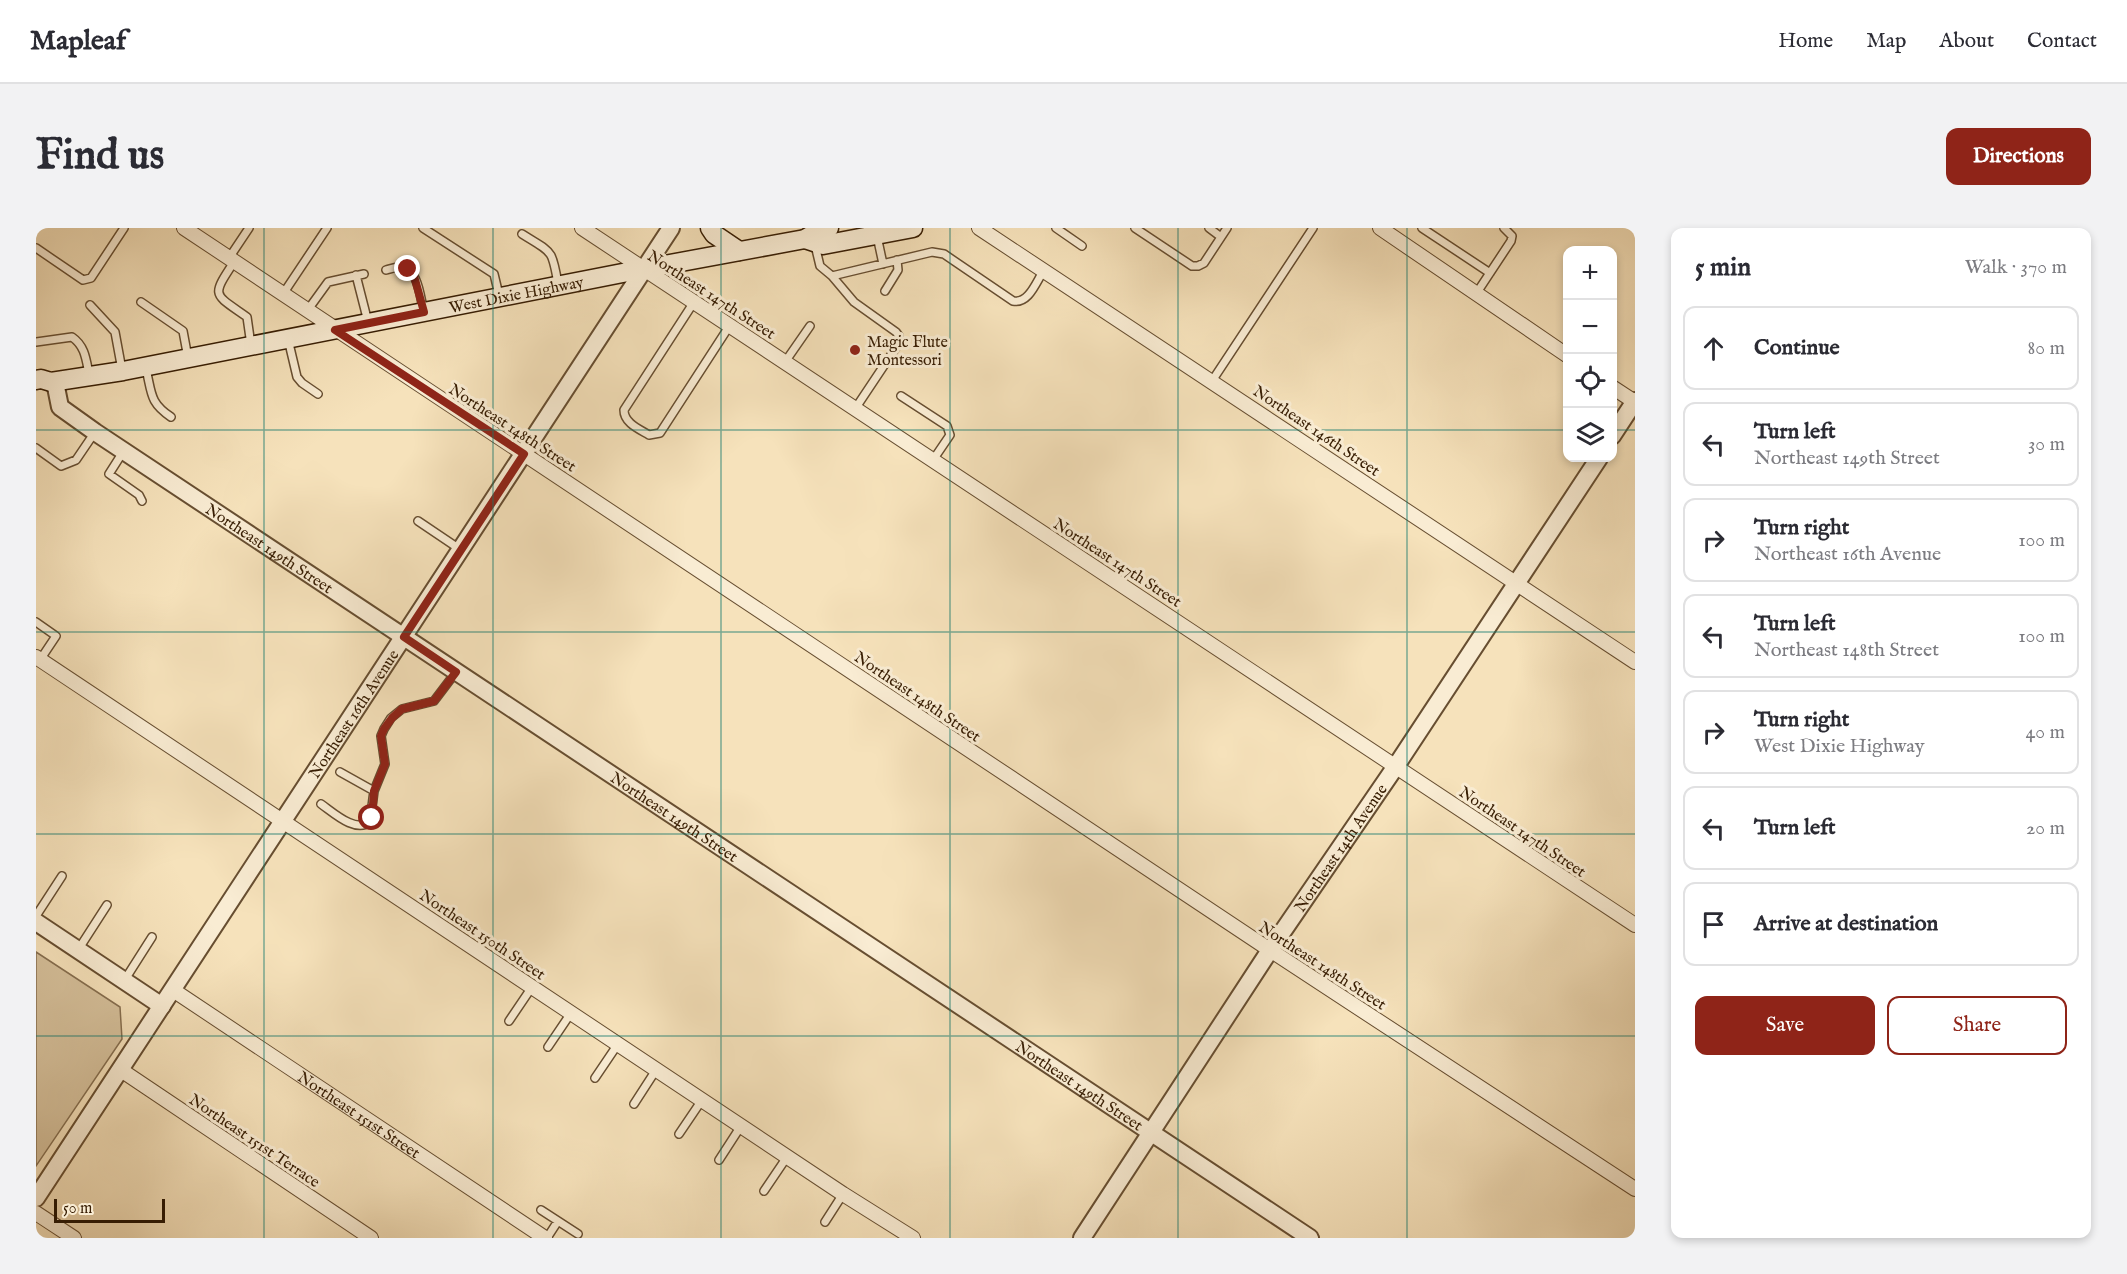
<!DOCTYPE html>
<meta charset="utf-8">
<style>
body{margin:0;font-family:"IM FELL English",serif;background:#f2f2f3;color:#2b2b33}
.controls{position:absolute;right:18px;top:18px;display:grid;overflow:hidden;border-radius:12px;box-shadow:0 3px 9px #0003}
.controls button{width:54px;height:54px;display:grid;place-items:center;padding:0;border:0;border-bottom:2px solid #e1e1e2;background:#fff;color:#2b2b33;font:30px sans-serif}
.scale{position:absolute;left:18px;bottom:15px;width:111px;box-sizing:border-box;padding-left:6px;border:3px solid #371d03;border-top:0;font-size:16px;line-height:21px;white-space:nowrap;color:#371d03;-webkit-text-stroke:4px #f9ecd3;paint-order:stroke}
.stop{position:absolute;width:18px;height:18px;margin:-14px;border:4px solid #8f2418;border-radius:50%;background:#fff}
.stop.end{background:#8f2418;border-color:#fff;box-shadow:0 2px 6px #0008}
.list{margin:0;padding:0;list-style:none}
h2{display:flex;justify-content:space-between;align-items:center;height:78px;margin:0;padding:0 24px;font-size:26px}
h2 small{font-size:20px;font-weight:400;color:#7c7c81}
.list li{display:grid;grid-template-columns:39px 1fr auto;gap:18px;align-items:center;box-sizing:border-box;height:84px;margin:0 12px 12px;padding:0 12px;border:2px solid #e1e1e2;border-radius:12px}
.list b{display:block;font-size:22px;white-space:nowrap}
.list p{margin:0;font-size:20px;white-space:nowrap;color:#7c7c81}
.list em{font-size:20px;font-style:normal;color:#7c7c81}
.actions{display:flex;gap:12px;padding:18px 24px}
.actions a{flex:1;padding:14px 0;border:2px solid #8f2418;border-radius:12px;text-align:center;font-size:21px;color:#8f2418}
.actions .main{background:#8f2418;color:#fff}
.icon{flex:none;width:33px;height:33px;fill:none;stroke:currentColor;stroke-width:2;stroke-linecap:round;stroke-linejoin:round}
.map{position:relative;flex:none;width:1599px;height:1010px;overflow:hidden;border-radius:12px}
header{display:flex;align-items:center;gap:36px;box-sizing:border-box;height:84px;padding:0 30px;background:#fff;border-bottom:2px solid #e1e1e2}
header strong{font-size:28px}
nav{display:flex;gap:33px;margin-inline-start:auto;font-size:21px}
.intro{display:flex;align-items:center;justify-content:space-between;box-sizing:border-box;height:144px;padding:0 36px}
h1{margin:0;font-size:42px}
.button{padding:15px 27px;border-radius:12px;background:#8f2418;color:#fff;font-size:21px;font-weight:700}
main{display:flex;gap:36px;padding:0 36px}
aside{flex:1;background:#fff;border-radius:12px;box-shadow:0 3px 9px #0003}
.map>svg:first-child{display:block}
</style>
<header>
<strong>Mapleaf</strong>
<nav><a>Home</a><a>Map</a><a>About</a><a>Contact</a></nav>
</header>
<div class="intro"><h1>Find us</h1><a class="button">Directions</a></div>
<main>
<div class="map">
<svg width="1599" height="1010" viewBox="0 0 1599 1010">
<rect width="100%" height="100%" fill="#f6e2bb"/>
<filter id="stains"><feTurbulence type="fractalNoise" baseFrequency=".00333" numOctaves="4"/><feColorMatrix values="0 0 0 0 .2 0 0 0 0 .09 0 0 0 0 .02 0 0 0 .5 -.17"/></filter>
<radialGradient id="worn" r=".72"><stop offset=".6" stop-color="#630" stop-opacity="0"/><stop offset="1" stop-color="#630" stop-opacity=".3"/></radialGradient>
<path fill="#d6c19c" stroke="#866f50" stroke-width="1.5" d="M 0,724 L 84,779 L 86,811 L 0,938 Z"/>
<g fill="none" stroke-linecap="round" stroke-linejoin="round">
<g stroke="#674e31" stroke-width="10">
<path id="service" d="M 387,0 L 458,46 L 463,67
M 1020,0 L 1046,18
M 1099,0 L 1156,38 L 1162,38 L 1168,35 L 1191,0
M 1173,0 L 1185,9
M 1386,0 L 1454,45
M 486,6 C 516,25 516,20 522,56
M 841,8 L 847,36
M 779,17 L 784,38 L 796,48 L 896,24 L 908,26 L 977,73 C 993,76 1000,54 1008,42
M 0,20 L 47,52 L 55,50 L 88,0
M 193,30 L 213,0
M 198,34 C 175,69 177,65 211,89 L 215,117
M 350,42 C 354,41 360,39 364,39 C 383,40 384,70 388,84
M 320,47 L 332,94
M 796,48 L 818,74 L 860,104 L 863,108 L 861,118 L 819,181
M 849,63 L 862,42 L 861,32
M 247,66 L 291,0
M 1440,66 L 1475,13 L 1476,8 L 1468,0
M 105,74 L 147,103 L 152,130
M 658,74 L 588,182 C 588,195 603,201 613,207 L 624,205 L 694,97
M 54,77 L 79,104 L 86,142
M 271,83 L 292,54 L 328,46
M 252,111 L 261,149 L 266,155 L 282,166
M 0,114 L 36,109 C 49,118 50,131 53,146
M 749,134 L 774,98
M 110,141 C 116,165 113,174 135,189
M 1176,153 L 1277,0
M 865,168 L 911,198 L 914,207 L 897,232
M 0,220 L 25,238 L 40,232 L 59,204
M 87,224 L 73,246 L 103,267 L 106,273
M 382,293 L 425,322
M 0,394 L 20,408 L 4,432
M 304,544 L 338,563
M 285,576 C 298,585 319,605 334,594 L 338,563 L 349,536 L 345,508 L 348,501 L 355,490 L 366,481 L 398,473 L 420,444
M 0,688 L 26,648
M 42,722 L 71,677
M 88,753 L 116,709
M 473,793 L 496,759
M 512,819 L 535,785
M 559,850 L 582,816
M 598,876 L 620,842
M 643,906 L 666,872
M 683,932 L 705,898
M 728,963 L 751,929
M 505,982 L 542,1006
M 789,994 L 807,966
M 511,1010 L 522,993"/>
</g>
<g stroke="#674e31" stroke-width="16">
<g id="minor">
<path d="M 148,0 L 1234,722 L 1599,961"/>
<path d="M 546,0 L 1599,697"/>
<path d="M 943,0 L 1599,434"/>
<path d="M 1344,0 L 1532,128"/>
<path d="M 1576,159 L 1599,174"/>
<path d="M 0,429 L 807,966 L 877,1010"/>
<path id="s1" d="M 137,762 L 509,1010"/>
<path d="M 85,842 L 335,1010"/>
<path d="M 0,985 L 38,1010"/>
</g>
</g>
<g stroke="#674e31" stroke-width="20">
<g id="tertiary">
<path id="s2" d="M 19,154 L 24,179 L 59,204 L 1274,1010"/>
<path d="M 1576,208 L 1599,173"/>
<path d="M 0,694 L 126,778"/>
<path id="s3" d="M 0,970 L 635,0"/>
<path id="s4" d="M 1046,1010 L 1234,722 L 1360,538 L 1563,230"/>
</g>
</g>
<g stroke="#371d03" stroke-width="21">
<g id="secondary">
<path d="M 674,0 L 678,6 L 703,23"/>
<path d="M 769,11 L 787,17 L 877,0"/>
<path id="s5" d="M 0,152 L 5,151 L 15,154 L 87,143 L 607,41 L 769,11 L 784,2 L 793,0"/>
</g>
</g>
<use href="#service" stroke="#f9ecd3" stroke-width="7"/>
<use href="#minor" stroke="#f9ecd3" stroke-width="14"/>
<use href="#tertiary" stroke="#f9ecd3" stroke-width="16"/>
<use href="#secondary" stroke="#f9ecd3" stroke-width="18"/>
</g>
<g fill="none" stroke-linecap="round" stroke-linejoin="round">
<path stroke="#8f2418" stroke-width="8" d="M 336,590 L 338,563 L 349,536 L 345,508 L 348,501 L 356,490 L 366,481 L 398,473 L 420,444 L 368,409 L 488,226 L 299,102 L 388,84 L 378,48 L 372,41"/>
</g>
<path fill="none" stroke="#0f766e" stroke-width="1.5" stroke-opacity="0.55" d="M 228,0 L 228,1010M 457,0 L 457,1010M 685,0 L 685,1010M 914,0 L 914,1010M 1142,0 L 1142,1010M 1371,0 L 1371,1010M 0,202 L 1532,202M 1576,202 L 1599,202M 0,404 L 1599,404M 0,606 L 1599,606M 0,808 L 1599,808"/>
<circle fill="#8f2418" stroke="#f9ecd3" stroke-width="2" cx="819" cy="122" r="6"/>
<g text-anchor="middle" stroke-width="6" stroke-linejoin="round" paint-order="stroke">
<g font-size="16" fill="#371d03" stroke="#f9ecd3">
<text dy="6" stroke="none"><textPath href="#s5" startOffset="489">West Dixie Highway</textPath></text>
<text transform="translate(676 66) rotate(33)" y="6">Northeast 147th Street</text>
<text transform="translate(477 199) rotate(33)" y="6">Northeast 148th Street</text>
<text transform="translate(1281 202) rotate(34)" y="6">Northeast 146th Street</text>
<text dy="6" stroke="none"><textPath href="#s2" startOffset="278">Northeast 149th Street</textPath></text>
<text transform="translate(1082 334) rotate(33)" y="6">Northeast 147th Street</text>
<text transform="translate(882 468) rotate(34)" y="6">Northeast 148th Street</text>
<text dy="6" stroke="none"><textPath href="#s3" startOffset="579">Northeast 16th Avenue</textPath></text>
<text dy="6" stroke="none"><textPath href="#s2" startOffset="764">Northeast 149th Street</textPath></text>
<text transform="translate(1487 603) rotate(34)" y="6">Northeast 147th Street</text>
<text dy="6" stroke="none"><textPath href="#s4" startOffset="468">Northeast 14th Avenue</textPath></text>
<text transform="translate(447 706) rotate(34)" y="6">Northeast 150th Street</text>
<text transform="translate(1287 737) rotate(33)" y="6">Northeast 148th Street</text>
<text dy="6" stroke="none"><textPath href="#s2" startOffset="1250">Northeast 149th Street</textPath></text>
<text dy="6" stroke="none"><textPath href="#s1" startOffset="224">Northeast 151st Street</textPath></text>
<text transform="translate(219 912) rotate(34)" y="6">Northeast 151st Terrace</text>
</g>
<g font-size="16" fill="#371d03" stroke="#f9ecd3" text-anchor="start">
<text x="831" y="119">Magic Flute<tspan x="831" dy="18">Montessori</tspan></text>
</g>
</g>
<rect width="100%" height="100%" filter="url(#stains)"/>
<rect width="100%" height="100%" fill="url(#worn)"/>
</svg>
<div class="controls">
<button>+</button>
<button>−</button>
<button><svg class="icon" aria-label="locate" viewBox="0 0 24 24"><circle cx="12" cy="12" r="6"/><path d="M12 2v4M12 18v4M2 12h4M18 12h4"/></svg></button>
<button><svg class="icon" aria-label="layers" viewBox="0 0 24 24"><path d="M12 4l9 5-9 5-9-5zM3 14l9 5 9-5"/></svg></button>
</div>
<div class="scale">50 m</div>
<div class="stop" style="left:336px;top:590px"></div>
<div class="stop end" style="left:372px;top:41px"></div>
</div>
<aside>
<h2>5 min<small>Walk · 370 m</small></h2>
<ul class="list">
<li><svg class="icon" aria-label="ahead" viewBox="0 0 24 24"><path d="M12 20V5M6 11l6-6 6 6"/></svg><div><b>Continue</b></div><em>80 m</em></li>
<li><svg class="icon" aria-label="left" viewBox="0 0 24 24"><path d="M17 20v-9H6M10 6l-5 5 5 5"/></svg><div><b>Turn left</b><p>Northeast 149th Street</p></div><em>30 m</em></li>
<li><svg class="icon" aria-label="right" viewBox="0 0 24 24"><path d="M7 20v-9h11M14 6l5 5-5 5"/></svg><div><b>Turn right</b><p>Northeast 16th Avenue</p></div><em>100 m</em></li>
<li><svg class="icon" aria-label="left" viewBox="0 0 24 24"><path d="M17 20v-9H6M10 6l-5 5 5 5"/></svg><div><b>Turn left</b><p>Northeast 148th Street</p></div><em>100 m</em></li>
<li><svg class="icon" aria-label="right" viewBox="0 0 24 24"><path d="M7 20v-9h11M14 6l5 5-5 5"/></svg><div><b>Turn right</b><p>West Dixie Highway</p></div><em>40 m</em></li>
<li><svg class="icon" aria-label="left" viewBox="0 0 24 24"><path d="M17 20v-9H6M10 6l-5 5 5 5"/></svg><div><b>Turn left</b></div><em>20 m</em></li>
<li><svg class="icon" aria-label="arrive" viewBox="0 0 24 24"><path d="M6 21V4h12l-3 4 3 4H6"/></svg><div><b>Arrive at destination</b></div></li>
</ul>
<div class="actions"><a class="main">Save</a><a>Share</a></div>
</aside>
</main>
